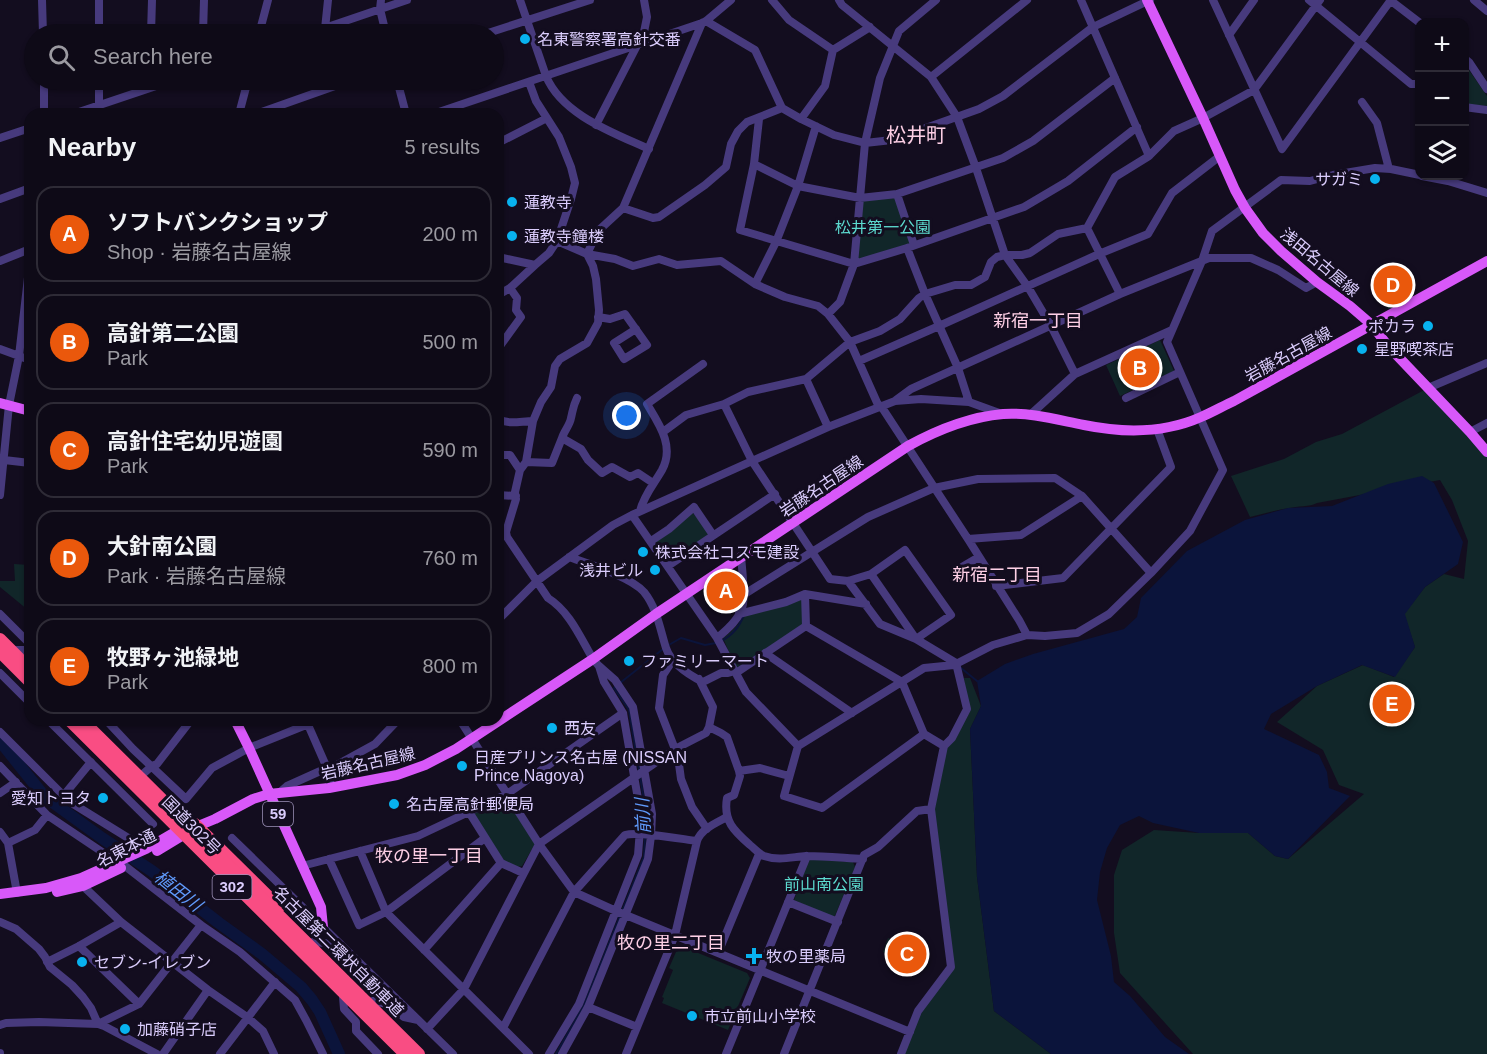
<!DOCTYPE html>
<meta charset="utf-8">
<style>
body{margin:0;font-family:Arial,"Noto Sans JP",sans-serif;background:#171320;color:#f1f3f6}
.controls{position:absolute;right:18px;top:18px;display:grid;overflow:hidden;border-radius:12px;box-shadow:0 2px 4px #0004}
.controls button{width:54px;height:54px;display:grid;place-items:center;padding:0;border:0;border-bottom:2px solid #2e2b36;background:#0e0a17;color:#f1f3f6;font:30px sans-serif}
.you{position:absolute;left:627px;top:416px;width:21px;height:21px;margin:-15px;border:4px solid #fff;border-radius:50%;background:#1a73e8;box-shadow:0 0 0 9px #1a73e833}
.badge{display:grid;place-items:center;width:39px;height:39px;border-radius:50%;background:#ea580c;color:#fff;font-size:20px;font-weight:700}
.pin{position:absolute;translate:-50% -50%;border:3px solid #fff;box-shadow:0 2px 6px #0006}
.list{margin:0;padding:0;list-style:none}
h2{display:flex;justify-content:space-between;align-items:center;height:78px;margin:0;padding:0 24px;font-size:26px}
h2 small{font-size:20px;font-weight:400;color:#9b9aa1}
.list li{display:grid;grid-template-columns:39px 1fr auto;gap:18px;align-items:center;box-sizing:border-box;height:96px;margin:0 12px 12px;padding:0 12px;border:2px solid #2e2b36;border-radius:18px}
.list b{display:block;font-size:22px;white-space:nowrap}
.list p{margin:0;font-size:20px;white-space:nowrap;color:#9b9aa1}
.list em{font-size:20px;font-style:normal;color:#9b9aa1}
.icon{flex:none;width:33px;height:33px;fill:none;stroke:currentColor;stroke-width:2;stroke-linecap:round;stroke-linejoin:round}
.map{position:relative;flex:none;width:1487px;height:1054px;overflow:hidden}
.search{position:absolute;background:#0e0a17;box-shadow:0 2px 4px #0004;left:24px;top:24px;width:480px;height:66px;display:flex;align-items:center;gap:15px;box-sizing:border-box;padding:0 21px;border-radius:33px;color:#9b9aa1;font-size:22px}
.panel{position:absolute;background:#0e0a17;box-shadow:0 2px 4px #0004;left:24px;top:108px;width:480px;height:618px;border-radius:18px}
.map>svg:first-child{display:block}
</style>
<div class="map">
<svg width="1487" height="1054" viewBox="0 0 1487 1054">
<rect width="100%" height="100%" fill="#130d1f"/>
<path fill="#112629" d="M 1464,63 L 1487,96 L 1487,106 L 1465,104 Z
M 897,196 L 914,245 L 856,261 L 862,200 Z
M 1393,275 L 1412,297 L 1391,312 L 1375,295 Z
M 1160,340 L 1174,371 L 1120,396 L 1106,365 Z
M 1428,388 L 1487,448 L 1487,1054 L 1193,1054 L 1120,973 L 1114,933 L 1114,875 L 1122,850 L 1154,830 L 1199,833 L 1248,833 L 1275,856 L 1288,859 L 1364,794 L 1339,785 L 1323,750 L 1277,722 L 1317,686 L 1363,665 L 1394,677 L 1415,647 L 1404,614 L 1425,587 L 1444,574 L 1464,579 L 1468,541 L 1452,500 L 1440,480 L 1317,503 C 1310,507 1297,506 1289,508 C 1276,510 1263,514 1250,517 L 1231,476 L 1284,459 L 1316,442 L 1342,434 Z
M 692,512 L 710,533 L 671,562 L 668,561 L 656,543 L 657,540 Z
M 14,564 L 30,565 L 30,603 L 28,610 L 0,587 L 0,581 L 15,581 Z
M 802,597 L 804,624 L 736,668 L 723,638 L 731,632 L 746,615 Z
M 964,678 L 970,678 L 981,706 L 970,729 L 977,877 L 994,1011 L 1051,1054 L 901,1054 L 918,1011 L 951,967 L 931,809 L 944,746 L 967,709 Z
M 506,798 L 535,844 L 522,866 L 517,867 L 502,861 L 471,813 Z
M 809,859 L 853,862 L 855,867 L 834,918 L 794,900 Z
M 888,938 L 930,955 L 925,969 L 883,952 Z
M 686,948 L 747,973 L 750,978 L 728,1030 L 662,1003 L 664,998 L 662,997 L 673,970 L 669,968 L 676,952 Z"/>
<path fill="#0b143b" d="M 1422,476 L 1434,483 L 1463,542 L 1458,564 L 1425,587 L 1405,614 L 1415,647 L 1395,677 L 1362,665 L 1317,686 L 1271,714 L 1264,729 L 1319,755 L 1327,772 L 1329,788 L 1350,796 L 1288,859 L 1275,856 L 1248,833 L 1199,833 L 1153,823 L 1139,816 L 1120,825 L 1107,848 L 1100,872 L 1097,900 L 1111,956 L 1114,982 L 1130,996 L 1165,1037 L 1189,1054 L 1051,1054 L 994,1011 L 977,877 L 970,729 L 981,706 L 977,681 L 1005,664 L 1033,654 L 1124,629 L 1137,617 L 1141,598 L 1187,551 L 1245,520 L 1288,508 L 1332,506 L 1388,484 Z"/>
<g fill="none" stroke-linecap="round" stroke-linejoin="round">
<path stroke="#0b143b" stroke-width="2" d="M 721,641 C 733,635 739,627 744,615
M 667,646 L 681,638 L 705,645 L 716,643
M 961,668 L 977,681
M 620,683 L 663,649
M 616,686 L 614,688 L 629,710 L 639,770
M 640,776 L 647,817 L 646,833
M 556,1054 L 584,1005 L 644,857 L 645,838"/>
<path stroke="#0b143b" stroke-width="12" d="M 0,741 L 44,796 L 102,838 L 152,871 L 219,923 L 262,954 L 301,987 L 312,1000 L 320,1012 L 339,1054"/>
<path stroke="#473a7d" stroke-width="8" d="M 42,0 L 43,34
M 99,0 L 99,34
M 381,0 L 380,9 L 386,34
M 520,0 L 546,76 C 562,115 614,133 649,149
M 772,0 L 789,20 L 833,50
M 839,0 L 842,5 L 931,77 L 957,117 L 976,168 L 1005,255 L 1028,287 L 1051,326 L 1075,374
M 1081,0 L 1149,156
M 1213,0 L 1282,149 L 1391,0
M 1309,0 L 1411,84 L 1420,84
M 1390,0 L 1420,23
M 1474,0 L 1487,11
M 706,21 L 755,50 L 782,108 L 801,119 L 834,135 L 865,143 L 892,140 L 979,109 L 1003,96 L 1093,27 L 1150,0
M 702,23 L 623,208 L 598,231 L 587,254 L 615,259 L 633,266 L 659,259 L 677,265 L 721,261 L 755,284 L 785,297 L 818,306 L 828,314 L 850,342 L 879,407
M 325,29 L 328,0
M 151,34 L 152,0
M 203,34 L 204,0
M 259,34 L 268,0
M 307,34 L 407,0
M 485,34 L 590,0
M 1229,35 L 1254,0
M 1464,58 L 1469,62 L 1487,89
M 931,77 L 1027,0
M 44,80 L 44,114
M 99,80 L 99,105 L 102,114
M 397,80 L 406,114
M 1362,102 L 1377,123 L 1389,169
M 1464,107 L 1487,110
M 73,114 L 174,80
M 239,114 L 248,80
M 256,114 L 352,80
M 433,114 L 702,23 L 706,21 L 731,0
M 759,119 L 754,164 L 740,230 L 854,264 L 907,248 L 1024,207 L 1068,181 L 1137,127
M 801,119 L 825,86 L 833,50 L 870,27
M 596,125 L 644,32 L 647,17 L 644,0
M 0,138 L 30,128
M 498,143 L 547,118
M 754,164 L 798,186 L 860,198 L 897,194 L 1003,158 L 1033,141 L 1115,78
M 1422,176 L 1448,181 L 1487,193
M 897,194 L 914,245
M 0,199 L 30,188
M 623,208 L 653,218 L 659,217 L 705,185 L 726,167 L 731,144 L 738,131 L 747,122 L 782,108
M 557,241 L 587,254 L 593,266 L 596,279 L 599,310 L 598,323 L 587,343 L 560,359 L 555,366 L 551,387 L 541,402 L 533,421 L 526,462 L 520,470 L 515,492 L 516,499 L 506,532 L 507,537 L 548,598 C 570,612 580,637 593,659 L 598,665 L 615,680 L 633,707 L 652,814 L 651,836 L 648,859 L 588,1007 L 562,1054
M 907,248 L 925,294 L 958,368 L 969,402
M 498,257 L 535,265 L 549,253 L 557,241 L 571,199 L 575,183 L 571,167 L 559,137 L 536,101 L 529,82
M 0,261 L 30,249
M 755,284 L 776,242 L 798,186 L 816,126
M 1120,294 L 1087,228 L 1115,177 L 1149,156 L 1174,131 L 1203,118 L 1254,90 L 1320,0
M 498,295 L 510,288 L 535,265
M 828,314 L 840,302 L 854,264 L 865,143 L 880,78 L 899,31 L 936,0
M 598,317 L 610,319 L 625,314 L 647,345 L 624,359 L 614,343 L 636,329
M 500,346 L 521,317 L 516,310 L 517,298 L 510,288
M 0,349 L 30,360
M 859,361 L 939,326 L 1099,254 L 1148,234 L 1172,193 L 1220,156
M 806,379 L 828,427
M 1428,388 L 1487,363
M 577,398 C 573,406 573,410 571,418 C 570,425 564,431 562,438 L 581,449 L 588,460 L 602,473 L 612,467 L 630,477 L 638,473 L 653,483
M 1126,398 L 1180,372
M 896,400 L 911,389 L 1120,294 L 1209,258 L 1251,258 L 1278,270 L 1306,288 L 1317,282
M 724,404 L 752,461 L 830,579 L 848,581 L 871,574 L 905,550 L 951,615 L 916,639 L 871,574
M 881,406 L 968,539 L 1019,620 L 1027,635
M 1030,415 L 1075,374 L 1172,330
M 498,419 C 509,425 521,421 533,421
M 663,432 L 686,415 L 724,404 L 748,392 L 806,379 L 850,342 L 880,331 L 900,319 L 919,298 L 925,294 L 955,285 L 971,285 L 985,277 L 991,262 L 997,257 L 1005,255 L 1022,255 L 1030,253 L 1058,234 L 1087,228
M 1470,432 L 1487,423
M 498,455 L 510,455 L 520,470
M 4,460 L 30,463
M 526,462 L 552,463 L 562,438
M 0,495 L 9,405 L 19,356 L 30,260
M 498,495 L 516,496
M 640,511 C 644,495 654,484 662,470 C 675,446 659,424 647,404 L 703,364
M 632,515 L 717,638 L 746,692 L 798,746
M 968,539 L 1021,535 L 1082,496
M 651,541 L 669,529 L 694,507 L 713,535
M 569,557 C 589,564 631,577 644,592 C 657,608 660,629 666,648 C 671,663 689,675 703,682 L 721,673 L 728,673 L 735,671
M 668,566 L 775,494
M 957,570 L 979,557
M 848,581 L 880,624 L 916,639 L 956,663 L 967,709 L 952,738 L 944,746 L 931,809 L 951,967 L 918,1011 L 901,1054
M 996,586 L 1063,578 L 1171,467 L 1157,429
M 805,594 L 806,626
M 743,595 L 868,517 L 934,488 L 978,479 L 1055,478 L 1082,496 L 1151,573
M 0,614 L 30,644
M 739,614 L 786,602 L 805,594 L 866,604
M 498,620 L 537,581 L 613,525 L 632,515 L 828,427 L 895,401 L 921,399 L 969,402 L 1002,414
M 717,638 C 727,630 741,618 743,604 C 745,592 742,569 741,556
M 17,650 L 25,650 L 30,654
M 765,653 L 852,713
M 673,660 L 663,675 L 659,708 L 678,757 L 681,779 L 692,807 L 707,829
M 0,673 L 30,703
M 736,673 L 806,626 L 902,682 L 924,734 L 944,746
M 48,720 L 153,824
M 106,720 L 133,749 L 186,799 L 212,768 L 249,748 L 306,725 L 309,727 L 327,768
M 460,720 L 539,844 L 574,892 L 616,911 L 910,1032
M 709,727 L 721,733 L 727,737 L 739,771 L 740,776 L 734,795 L 727,798 C 723,821 734,831 750,845 C 755,849 759,854 764,856 C 778,861 792,857 806,856 C 825,856 844,858 863,859
M 0,732 L 70,802 L 146,849
M 924,734 L 822,808 L 784,796 L 798,746 L 924,668 L 954,665 L 993,645 L 1027,635 L 1045,636 L 1077,633 L 1109,614 L 1151,573 L 1190,531 L 1223,470 L 1167,342 L 1202,261 L 1212,231 L 1281,180 L 1310,181 L 1333,175 L 1375,168 L 1391,169 L 1420,175
M 0,766 L 47,815 L 117,862
M 739,771 L 760,768 L 789,776
M 144,773 L 152,766 L 157,764 L 191,720
M 329,788 L 333,767
M 0,793 L 16,782
M 279,793 L 287,786 L 327,768 L 333,767 L 375,744 L 398,720
M 64,795 L 91,762
M 469,812 L 501,863 L 523,873
M 0,832 L 8,843 L 17,893
M 232,838 L 453,1054
M 8,843 L 35,830 L 47,815
M 360,851 L 386,912 L 529,1054
M 329,859 L 359,925 L 386,912 L 485,838
M 125,866 L 201,925 L 240,952 L 295,1000 L 306,1020 L 323,1054
M 302,866 L 418,836 L 507,794 L 623,713
M 83,886 L 121,922 L 208,990 L 247,1017 L 263,1031 L 274,1054
M 788,902 L 838,922
M 0,922 L 16,929 L 39,949 L 45,957 L 50,967 L 72,985 L 83,997 L 91,1008 L 98,1024 L 104,1026 L 157,1054
M 313,942 L 325,943 L 335,952 L 343,955 L 352,956
M 79,946 L 139,1004
M 424,950 L 501,863
M 718,953 L 759,854
M 47,962 L 79,946 L 121,922
M 343,997 L 344,1009 L 356,1022 L 356,1031 L 378,1054
M 373,1001 L 387,1004 L 404,1017 L 418,1020
M 588,1007 L 637,1027
M 0,1025 L 6,1023 L 39,1022 L 98,1024 L 139,1004 L 201,925
M 503,1028 L 574,892 L 625,835 C 638,831 681,839 697,841 C 701,829 716,823 727,817
M 427,1029 L 464,989 L 539,844 L 675,749 L 706,733 L 709,727 L 713,707 L 699,679
M 0,1053 L 0,1054
M 163,1054 L 208,990
M 220,1054 L 275,982
M 549,1054 L 579,1004 L 638,855 L 641,816 L 623,713 L 604,682 L 599,666
M 626,1054 L 675,935 L 697,841
M 726,1054 L 807,856
M 784,1054 L 864,855 L 878,847 L 917,811 L 931,809"/>
<path stroke="#d858f9" stroke-width="10" d="M 1147,0 L 1203,118 L 1235,190 L 1245,208 L 1263,233 L 1281,251 L 1317,282 L 1350,306 L 1372,325 L 1388,346 L 1470,432 L 1487,452
M 0,403 L 30,411
M 235,720 L 249,748 L 321,907 L 323,927
M 157,851 L 190,831
M 57,892 L 83,886 L 121,868
M 0,894 L 46,888 L 81,878 L 146,849 L 175,832 L 198,826 L 215,819 L 253,799 L 269,794 L 329,788 L 397,775 L 425,765 L 456,749 L 593,659 L 656,614 L 908,446 C 937,430 969,417 1003,414 C 1030,412 1058,420 1084,425 C 1123,433 1165,433 1201,417 C 1213,412 1223,406 1234,401 L 1487,261"/>
<path stroke="#f94d83" stroke-width="12" d="M 0,639 L 30,669
M 0,652 L 30,682
M 195,824 L 279,907"/>
<path stroke="#f94d83" stroke-width="12" d="M 69,720 L 405,1054
M 82,720 L 419,1054"/>
</g>
<g fill="#08b2ef" stroke="#130d1f" stroke-width="2">
<circle cx="525" cy="39" r="6"/>
<circle cx="1375" cy="179" r="6"/>
<circle cx="512" cy="202" r="6"/>
<circle cx="512" cy="236" r="6"/>
<circle cx="1428" cy="326" r="6"/>
<circle cx="1362" cy="349" r="6"/>
<circle cx="643" cy="552" r="6"/>
<circle cx="655" cy="570" r="6"/>
<circle cx="629" cy="661" r="6"/>
<circle cx="552" cy="728" r="6"/>
<circle cx="462" cy="766" r="6"/>
<circle cx="103" cy="798" r="6"/>
<circle cx="394" cy="804" r="6"/>
<path d="M751 947h6v6h6v6h-6v6h-6v-6h-6v-6h6z"/>
<circle cx="82" cy="962" r="6"/>
<circle cx="692" cy="1016" r="6"/>
<circle cx="125" cy="1029" r="6"/>
</g>
<g text-anchor="middle" stroke-width="6" stroke-linejoin="round" paint-order="stroke">
<g fill="#130d1f" stroke="#9f93ba" stroke-width="1.5">
<rect x="263" y="802" width="30" height="24" rx="4.5"/>
<rect x="212.5" y="875" width="39" height="24" rx="4.5"/>
</g>
<g font-size="15" font-weight="bold" fill="#dbcdfd">
<text x="278" y="819">59</text>
<text x="232" y="892">302</text>
</g>
<g font-size="16" fill="#dbcdfd" stroke="#130d1f" text-anchor="start">
<text x="537" y="45">名東警察署高針交番</text>
<text x="1363" y="185" text-anchor="end">サガミ</text>
<text x="524" y="208">蓮教寺</text>
<text x="524" y="242">蓮教寺鐘楼</text>
<text x="1416" y="332" text-anchor="end">ポカラ</text>
<text x="1374" y="355">星野喫茶店</text>
<text x="655" y="558">株式会社コスモ建設</text>
<text x="643" y="576" text-anchor="end">浅井ビル</text>
<text x="641" y="667">ファミリーマート</text>
<text x="564" y="734">西友</text>
<text x="474" y="763">日産プリンス名古屋 (NISSAN<tspan x="474" dy="18">Prince Nagoya)</tspan></text>
<text x="91" y="804" text-anchor="end">愛知トヨタ</text>
<text x="406" y="810">名古屋高針郵便局</text>
<text x="766" y="962">牧の里薬局</text>
<text x="94" y="968">セブン-イレブン</text>
<text x="704" y="1022">市立前山小学校</text>
<text x="137" y="1035">加藤硝子店</text>
</g>
<g font-size="16" fill="#5cdacf" stroke="#130d1f">
<text x="883" y="233">松井第一公園</text>
<text x="824" y="890">前山南公園</text>
</g>
<g font-size="16" fill="#dbcdfd" stroke="#130d1f">
<text transform="translate(1320 262) rotate(40)" y="6">浅田名古屋線</text>
<text transform="translate(1288 354) rotate(-29)" y="6">岩藤名古屋線</text>
<text transform="translate(821 486) rotate(-34)" y="6">岩藤名古屋線</text>
<text transform="translate(368 763) rotate(-13)" y="6">岩藤名古屋線</text>
<text transform="translate(192 825) rotate(45)" y="6">国道302号</text>
<text transform="translate(126 848) rotate(-27)" y="6">名東本通</text>
<text transform="translate(339 951) rotate(45)" y="6">名古屋第二環状自動車道</text>
</g>
<g font-size="18" fill="#fdcfe5" stroke="#130d1f">
<text x="1038" y="327">新宿一丁目</text>
<text x="997" y="581">新宿二丁目</text>
<text x="429" y="862">牧の里一丁目</text>
<text x="671" y="949">牧の里二丁目</text>
</g>
<g font-size="18" font-style="italic" fill="#5f99fa" stroke="#130d1f">
<text transform="translate(643 816) rotate(-93)" y="6">前川</text>
<text transform="translate(178 891) rotate(38)" y="6">植田川</text>
</g>
<g font-size="20" fill="#fdcfe5" stroke="#130d1f">
<text x="916" y="142">松井町</text>
</g>
</g>
</svg>
<div class="controls">
<button>+</button>
<button>−</button>
<button><svg class="icon" aria-label="layers" viewBox="0 0 24 24"><path d="M12 4l9 5-9 5-9-5zM3 14l9 5 9-5"/></svg></button>
</div>
<div class="you"></div>
<div class="pin badge" style="left:726px;top:591px">A</div>
<div class="pin badge" style="left:1140px;top:368px">B</div>
<div class="pin badge" style="left:907px;top:954px">C</div>
<div class="pin badge" style="left:1393px;top:285px">D</div>
<div class="pin badge" style="left:1392px;top:704px">E</div>
<div class="search"><svg class="icon" aria-label="search" viewBox="0 0 24 24"><circle cx="10" cy="10" r="6"/><path d="M15 15l6 6"/></svg>Search here</div>
<section class="panel">
<h2>Nearby<small>5 results</small></h2>
<ul class="list">
<li><span class="badge">A</span><div><b>ソフトバンクショップ</b><p>Shop · 岩藤名古屋線</p></div><em>200 m</em></li>
<li><span class="badge">B</span><div><b>高針第二公園</b><p>Park</p></div><em>500 m</em></li>
<li><span class="badge">C</span><div><b>高針住宅幼児遊園</b><p>Park</p></div><em>590 m</em></li>
<li><span class="badge">D</span><div><b>大針南公園</b><p>Park · 岩藤名古屋線</p></div><em>760 m</em></li>
<li><span class="badge">E</span><div><b>牧野ヶ池緑地</b><p>Park</p></div><em>800 m</em></li>
</ul>
</section>
</div>
